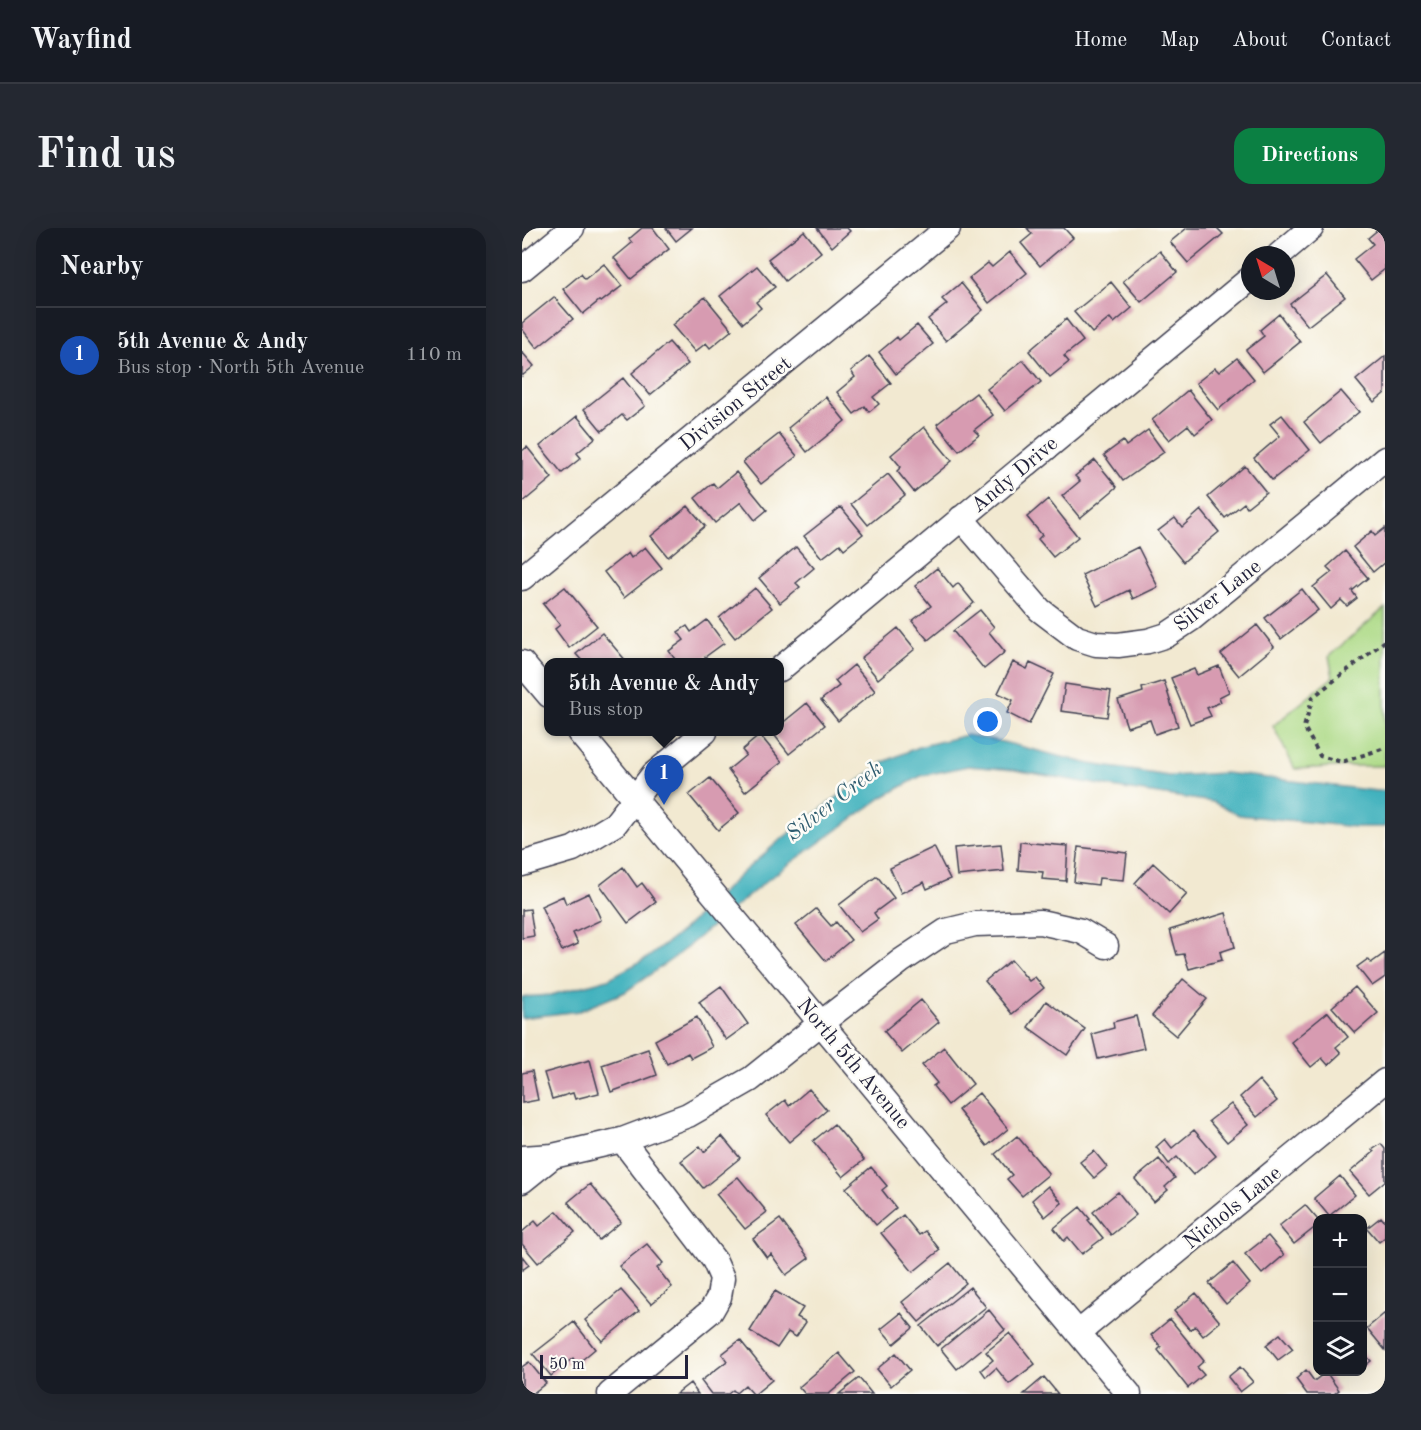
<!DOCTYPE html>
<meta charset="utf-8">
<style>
body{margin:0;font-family:"Old Standard TT",serif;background:#242831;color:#f1f3f6}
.controls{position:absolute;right:18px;bottom:18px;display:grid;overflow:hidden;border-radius:12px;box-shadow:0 6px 24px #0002}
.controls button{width:54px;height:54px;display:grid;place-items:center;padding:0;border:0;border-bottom:2px solid #363941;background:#171b24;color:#f1f3f6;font:30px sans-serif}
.compass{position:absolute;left:719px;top:18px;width:54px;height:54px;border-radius:50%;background:#171b24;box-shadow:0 6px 24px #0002;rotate:322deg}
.scale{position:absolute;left:18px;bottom:15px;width:148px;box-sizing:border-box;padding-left:6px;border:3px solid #22223b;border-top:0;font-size:16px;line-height:21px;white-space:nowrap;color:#22223b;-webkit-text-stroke:4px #fdfcf7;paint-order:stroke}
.you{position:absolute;left:466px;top:494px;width:21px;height:21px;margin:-15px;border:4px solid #fff;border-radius:50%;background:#1a73e8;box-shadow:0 0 0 9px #1a73e833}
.badge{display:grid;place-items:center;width:39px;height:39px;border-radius:50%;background:#0b8043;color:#fff;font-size:20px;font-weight:700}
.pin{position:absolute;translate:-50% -50px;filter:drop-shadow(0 2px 3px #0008)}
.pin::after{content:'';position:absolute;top:32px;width:21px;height:18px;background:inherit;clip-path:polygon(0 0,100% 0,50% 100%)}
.popup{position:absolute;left:22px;top:430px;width:240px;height:78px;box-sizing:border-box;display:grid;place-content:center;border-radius:12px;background:#171b24;filter:drop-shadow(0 2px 4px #0005);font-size:20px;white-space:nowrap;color:#9ea1a6}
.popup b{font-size:22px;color:#f1f3f6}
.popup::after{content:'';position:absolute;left:50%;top:100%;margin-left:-12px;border:12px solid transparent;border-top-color:#171b24}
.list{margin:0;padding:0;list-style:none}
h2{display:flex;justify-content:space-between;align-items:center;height:78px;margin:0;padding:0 24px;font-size:26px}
h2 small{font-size:20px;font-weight:400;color:#9ea1a6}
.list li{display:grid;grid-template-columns:39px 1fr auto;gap:18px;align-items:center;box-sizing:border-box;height:96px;padding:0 24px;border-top:2px solid #363941}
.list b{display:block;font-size:22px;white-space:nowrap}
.list p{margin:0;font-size:20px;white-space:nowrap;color:#9ea1a6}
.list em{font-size:20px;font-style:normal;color:#9ea1a6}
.icon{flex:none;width:33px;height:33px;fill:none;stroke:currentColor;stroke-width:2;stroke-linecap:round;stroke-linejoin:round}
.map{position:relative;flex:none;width:863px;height:1166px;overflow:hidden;border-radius:18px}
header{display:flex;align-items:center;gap:36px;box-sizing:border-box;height:84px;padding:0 30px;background:#171b24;border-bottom:2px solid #363941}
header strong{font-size:28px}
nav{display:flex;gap:33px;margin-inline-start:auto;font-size:21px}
.intro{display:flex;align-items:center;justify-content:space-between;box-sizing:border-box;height:144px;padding:0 36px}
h1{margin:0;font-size:42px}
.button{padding:15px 27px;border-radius:18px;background:#0b8043;color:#fff;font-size:21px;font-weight:700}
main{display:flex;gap:36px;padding:0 36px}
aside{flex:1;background:#171b24;border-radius:18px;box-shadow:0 6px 24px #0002}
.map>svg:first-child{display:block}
</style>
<header>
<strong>Wayfind</strong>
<nav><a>Home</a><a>Map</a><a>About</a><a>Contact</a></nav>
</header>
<div class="intro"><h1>Find us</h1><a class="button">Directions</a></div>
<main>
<aside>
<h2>Nearby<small></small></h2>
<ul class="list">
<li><span class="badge" style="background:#1a4fb4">1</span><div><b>5th Avenue &amp; Andy</b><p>Bus stop · North 5th Avenue</p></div><em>110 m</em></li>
</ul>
</aside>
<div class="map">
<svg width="863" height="1166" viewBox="0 0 863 1166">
<rect width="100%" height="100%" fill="#fdfcf7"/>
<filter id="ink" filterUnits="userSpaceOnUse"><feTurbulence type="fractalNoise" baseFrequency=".0167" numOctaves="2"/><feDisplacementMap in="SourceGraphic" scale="12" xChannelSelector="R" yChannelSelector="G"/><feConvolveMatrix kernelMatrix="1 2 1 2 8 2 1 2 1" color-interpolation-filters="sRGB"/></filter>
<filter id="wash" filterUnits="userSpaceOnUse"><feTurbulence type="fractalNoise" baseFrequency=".008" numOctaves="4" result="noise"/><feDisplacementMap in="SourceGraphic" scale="24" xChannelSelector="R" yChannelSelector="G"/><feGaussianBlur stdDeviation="1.35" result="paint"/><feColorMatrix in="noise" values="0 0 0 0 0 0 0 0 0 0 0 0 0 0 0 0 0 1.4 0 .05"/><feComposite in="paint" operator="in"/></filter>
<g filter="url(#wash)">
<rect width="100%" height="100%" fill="#f2e9d1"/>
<path fill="#adda87" stroke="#687e61" stroke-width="1.5" d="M 863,380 L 863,538 L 828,538 L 773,541 L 751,498 L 811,449 L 807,428 Z"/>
<path fill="#43b2be" stroke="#326a7c" stroke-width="1.5" d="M 445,507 L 477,513 L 568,536 L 647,548 L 703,545 L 855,563 L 863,562 L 863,599 L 833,599 L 717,587 L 691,574 L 602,561 L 492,542 L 446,538 L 399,548 L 361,569 L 248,650 L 153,729 L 103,764 L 57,783 L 0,790 L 0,769 L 29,767 L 86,751 L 125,730 L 159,704 L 221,644 L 258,612 L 362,534 L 396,519 Z"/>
<g id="blocks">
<path fill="#d79bb1" d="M 120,0 L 131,0 L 147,21 L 109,51 L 92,30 L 110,15 L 107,11 Z
M 144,0 L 170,0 L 154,13 Z
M 295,0 L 325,0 L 328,3 L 310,19 Z
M 505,0 L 542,0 L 551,10 L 518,38 L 499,15 L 510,6 Z
M 665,0 L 695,0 L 701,6 L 666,35 L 648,14 Z
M 858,0 L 863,0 L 863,41 L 849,52 L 832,31 L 851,16 L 846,10 Z
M 282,3 L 299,24 L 263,53 L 246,31 Z
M 638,23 L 655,44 L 619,74 L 601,53 Z
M 488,24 L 505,45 L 467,75 L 447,50 L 466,35 L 470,39 Z
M 82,36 L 100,58 L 79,74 L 77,73 L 61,86 L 41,61 L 59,46 L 63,51 Z
M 235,38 L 253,59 L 234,74 L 239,80 L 221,95 L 198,68 Z
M 805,47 L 823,69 L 786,98 L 768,76 Z
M 589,54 L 610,80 L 592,95 L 588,90 L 570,105 L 552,84 Z
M 439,55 L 461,82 L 424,113 L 406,91 L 425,76 L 420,71 Z
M 32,69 L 51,91 L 15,120 L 0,101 L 0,95 Z
M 183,69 L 210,102 L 188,120 L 184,115 L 173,124 L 150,97 Z
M 757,86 L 778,114 L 741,144 L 724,122 L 742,108 L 738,102 Z
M 544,91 L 561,113 L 542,128 L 547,134 L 528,149 L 507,123 Z
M 395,97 L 411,116 L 374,146 L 357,124 L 375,109 L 377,112 Z
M 147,114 L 166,136 L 128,167 L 110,145 Z
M 0,124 L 12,138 L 0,148 Z
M 347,128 L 369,155 L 351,169 L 357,176 L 347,184 L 343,178 L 332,186 L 315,164 L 333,149 L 329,143 Z
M 863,128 L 863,165 L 852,174 L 834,152 Z
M 715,130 L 732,151 L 696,182 L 674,155 L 693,140 L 697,144 Z
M 501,132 L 519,154 L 483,183 L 465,161 Z
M 101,150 L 123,178 L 105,192 L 100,187 L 80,203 L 62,181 Z
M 666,162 L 690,192 L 673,206 L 666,197 L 647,212 L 630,192 Z
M 819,163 L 837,184 L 799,215 L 782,194 Z
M 454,165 L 471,187 L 452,202 L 457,207 L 437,223 L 415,196 Z
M 304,169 L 323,193 L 285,224 L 266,200 Z
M 760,187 L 788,222 L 750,252 L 732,230 L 758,208 L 748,196 Z
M 55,188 L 73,210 L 55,225 L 59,230 L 40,245 L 18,218 Z
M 402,199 L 430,233 L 392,264 L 375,243 L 379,239 L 369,227 Z
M 626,202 L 642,224 L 601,253 L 582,227 L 601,213 L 604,218 Z
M 257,206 L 275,228 L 239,256 L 221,234 Z
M 5,219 L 30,250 L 0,275 L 0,223 Z
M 573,232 L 595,259 L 558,290 L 540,268 L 558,253 L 553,248 Z
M 723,238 L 744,264 L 725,279 L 722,275 L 703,290 L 686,269 Z
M 214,244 L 245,282 L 233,292 L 219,274 L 193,295 L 173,270 L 191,255 L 195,260 Z
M 366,246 L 383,267 L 346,297 L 329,276 Z
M 526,271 L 556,309 L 531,329 L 516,311 L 520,307 L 505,289 Z
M 166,278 L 183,298 L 146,329 L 129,308 Z
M 319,279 L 341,306 L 322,321 L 318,316 L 300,330 L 282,308 Z
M 679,282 L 697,304 L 661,334 L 636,303 L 653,290 L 660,299 Z
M 863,300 L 863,334 L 851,344 L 831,319 L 850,303 L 853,308 Z
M 123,319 L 140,340 L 102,370 L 82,344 L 106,325 L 109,330 Z
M 274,319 L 292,340 L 274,355 L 278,359 L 258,375 L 237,350 Z
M 616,319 L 636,359 L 611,371 L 607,362 L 575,378 L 560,347 Z
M 823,323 L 846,350 L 830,363 L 835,370 L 825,378 L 819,372 L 809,381 L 791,359 L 810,344 L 805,339 Z
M 415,340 L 431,360 L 436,355 L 452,375 L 406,412 L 390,393 L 409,378 L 393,358 Z
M 43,359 L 75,398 L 47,420 L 33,401 L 38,397 L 21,376 Z
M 233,360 L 250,380 L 213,410 L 197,390 Z
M 780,361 L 796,382 L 759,411 L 743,390 Z
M 458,382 L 472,399 L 467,404 L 483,424 L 462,441 L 431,403 Z
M 185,392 L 202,415 L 183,429 L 188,434 L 155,434 L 147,423 L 162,412 L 156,404 L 165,398 L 169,404 Z
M 735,397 L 752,419 L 717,448 L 699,426 Z
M 376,400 L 393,421 L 356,451 L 339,430 Z
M 80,405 L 105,434 L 61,434 L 54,426 Z
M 491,434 L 505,441 L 508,435 L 532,446 L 507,496 L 485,485 L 491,472 L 476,465 Z
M 332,437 L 353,463 L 316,493 L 299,472 L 317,458 L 313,453 Z
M 697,438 L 707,464 L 697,469 L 699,474 L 685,480 L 689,488 L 668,496 L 649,450 L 672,441 L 675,447 Z
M 642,453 L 656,498 L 633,506 L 628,492 L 605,499 L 596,472 L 621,464 L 620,460 Z
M 543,456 L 589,463 L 585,489 L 539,483 Z
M 285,475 L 303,497 L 267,526 L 250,504 L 258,504 L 258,497 Z
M 238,507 L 260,534 L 223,564 L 206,542 L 224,527 L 220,522 Z
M 188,550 L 217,585 L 196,602 L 167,567 Z
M 498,614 L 546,618 L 544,653 L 520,651 L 521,644 L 496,642 Z
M 479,616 L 482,643 L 435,648 L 432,620 Z
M 412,619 L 428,651 L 405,661 L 402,654 L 379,665 L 368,640 Z
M 556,619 L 605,625 L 602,652 L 577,650 L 576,657 L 552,654 Z
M 631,635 L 665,666 L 647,686 L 613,655 Z
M 101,639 L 115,659 L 120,655 L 134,674 L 106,695 L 78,657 Z
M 355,648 L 372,670 L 352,685 L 356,691 L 338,704 L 317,677 Z
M 67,665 L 79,692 L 51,705 L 56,716 L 40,723 L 19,678 L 41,668 L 44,676 Z
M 8,681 L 12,708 L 0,710 L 0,682 Z
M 294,681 L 309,698 L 314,694 L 329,712 L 304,733 L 274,697 Z
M 704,685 L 713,719 L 698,724 L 700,732 L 667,741 L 662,726 L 655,727 L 648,702 Z
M 863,725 L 863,749 L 850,758 L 835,739 L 846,731 L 849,735 Z
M 489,732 L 507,753 L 513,749 L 522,760 L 490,786 L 463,753 Z
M 661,751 L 685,771 L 654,808 L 630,788 Z
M 199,758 L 226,796 L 204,812 L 177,774 Z
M 833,759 L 856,785 L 833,805 L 810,779 Z
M 399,772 L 417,794 L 380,825 L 362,803 Z
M 524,773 L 563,801 L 545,827 L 506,799 Z
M 806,784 L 826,809 L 814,819 L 819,825 L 806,837 L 800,830 L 789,839 L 769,814 Z
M 614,788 L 622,820 L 576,831 L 570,806 L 592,800 L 591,794 Z
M 175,789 L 190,819 L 169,830 L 166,825 L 145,836 L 133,812 Z
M 422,819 L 451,856 L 426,877 L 411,858 L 415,855 L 400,837 Z
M 126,821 L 135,847 L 89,864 L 80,837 Z
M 68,832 L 77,865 L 53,871 L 51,865 L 30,871 L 22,845 Z
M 10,843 L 16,872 L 0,875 L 0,845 Z
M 737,852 L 755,873 L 735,889 L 718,869 Z
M 287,861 L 305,882 L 267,914 L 244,887 L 263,872 L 267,878 Z
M 457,865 L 486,901 L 465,918 L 436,882 Z
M 709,876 L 726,897 L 705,914 L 687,893 Z
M 312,896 L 342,932 L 321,949 L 291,913 Z
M 672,902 L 694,928 L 671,947 L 655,929 L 647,936 L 634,919 L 643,911 L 650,920 Z
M 200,908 L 218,930 L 181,960 L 159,933 L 178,918 L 182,924 Z
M 495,908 L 527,946 L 500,968 L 485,951 L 490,947 L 473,926 Z
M 859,916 L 863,921 L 863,953 L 847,966 L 828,944 L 852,924 L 850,922 Z
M 572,923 L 585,939 L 572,950 L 558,934 Z
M 637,931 L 653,950 L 643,959 L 646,962 L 632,974 L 613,951 Z
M 349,939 L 365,958 L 360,962 L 374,980 L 354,997 L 324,960 Z
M 818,948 L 833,967 L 807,988 L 792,970 Z
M 216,949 L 245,984 L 223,1001 L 194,966 Z
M 68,956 L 99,994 L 77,1012 L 46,974 Z
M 526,958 L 540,975 L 523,989 L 510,972 Z
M 596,964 L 614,987 L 589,1007 L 571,984 Z
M 783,977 L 796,992 L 796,997 L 772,1016 L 757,998 Z
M 558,979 L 568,991 L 566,992 L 581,1010 L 560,1026 L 546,1009 L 542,1013 L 532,1000 Z
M 35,983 L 53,1004 L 16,1035 L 0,1016 L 0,1004 L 13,993 L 17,998 Z
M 381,987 L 397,1007 L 403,1003 L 418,1022 L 391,1044 L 359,1005 Z
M 859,989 L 863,994 L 863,1009 L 857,1014 L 845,1000 Z
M 258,991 L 287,1030 L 264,1047 L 249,1026 L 245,1030 L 231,1011 Z
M 746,1008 L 762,1027 L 740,1046 L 723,1026 Z
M 125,1016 L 141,1035 L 135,1040 L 150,1059 L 129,1076 L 97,1038 Z
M 0,1028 L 7,1037 L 0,1042 Z
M 428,1035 L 444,1055 L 397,1094 L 380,1074 Z
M 711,1035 L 728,1056 L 704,1076 L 687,1055 Z
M 448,1059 L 464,1079 L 415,1118 L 399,1098 Z
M 99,1062 L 117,1083 L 80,1113 L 63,1092 Z
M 253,1063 L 281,1080 L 275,1089 L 284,1094 L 274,1109 L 266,1104 L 255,1120 L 228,1103 Z
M 674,1065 L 698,1094 L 681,1108 L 673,1098 L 668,1102 L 652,1083 Z
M 467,1082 L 483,1102 L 435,1141 L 419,1121 Z
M 379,1085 L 391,1100 L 372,1116 L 359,1101 Z
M 863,1085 L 863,1122 L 845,1100 Z
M 648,1091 L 682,1133 L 675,1139 L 682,1147 L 666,1160 L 636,1122 L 639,1119 L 629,1107 Z
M 52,1094 L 73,1121 L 55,1136 L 51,1130 L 29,1148 L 11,1126 Z
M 488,1105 L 513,1136 L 487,1156 L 474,1140 L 464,1149 L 459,1142 L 471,1132 L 464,1124 Z
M 758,1106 L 771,1121 L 756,1132 L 744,1117 Z
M 218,1112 L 250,1152 L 233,1166 L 231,1166 L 223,1157 L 214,1165 L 211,1162 L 206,1166 L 189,1166 L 179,1153 L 205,1133 L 200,1126 Z
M 840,1123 L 849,1133 L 840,1140 Z
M 317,1125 L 333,1144 L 307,1166 L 283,1166 L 277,1159 Z
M 374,1125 L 388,1142 L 369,1158 L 355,1141 Z
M 7,1134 L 24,1155 L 10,1166 L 0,1166 L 0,1139 Z
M 718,1139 L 731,1154 L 718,1164 L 706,1149 Z
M 784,1142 L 792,1153 L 804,1144 L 817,1162 L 812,1166 L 785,1166 L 774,1151 Z
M 522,1149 L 536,1166 L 502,1166 Z
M 337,1150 L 350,1166 L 317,1166 Z
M 168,1155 L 176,1166 L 154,1166 Z"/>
</g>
</g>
<g filter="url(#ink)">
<use href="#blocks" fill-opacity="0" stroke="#414052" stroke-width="1.5"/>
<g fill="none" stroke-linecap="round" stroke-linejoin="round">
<g stroke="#414052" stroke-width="27">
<path id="minor" d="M 757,27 L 789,0
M 0,41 L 50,0
M 439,290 L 518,382 L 555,410 L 574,416 L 596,417 L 626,413 L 645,407 L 669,391 L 863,231
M 0,350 L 426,0
M 0,435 L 27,467
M 258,441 L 728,51
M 57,504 L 607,1166
M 0,636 L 51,621 L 93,596 L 131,547 L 183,504
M 0,930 L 31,928 L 100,912 L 166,887 L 229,851 L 299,795 L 379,733 L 424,703 L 453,696 L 518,694 L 559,703 L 584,718
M 0,953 L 31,928
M 556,1105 L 863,853
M 88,1166 L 189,1083 L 197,1069 L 200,1050 L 192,1032 L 100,912"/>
</g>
<path stroke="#414052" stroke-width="4" stroke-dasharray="4.5 4.5" stroke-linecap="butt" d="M 863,413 L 791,469 L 782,499 L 798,528 L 820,534 L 863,520"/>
<use href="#minor" stroke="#fff" stroke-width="24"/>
</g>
</g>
<g text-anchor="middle" stroke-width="5" stroke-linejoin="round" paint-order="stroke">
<g font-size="21" fill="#22223b" stroke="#fdfcf7">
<text transform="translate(213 175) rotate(-39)" y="7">Division Street</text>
<text transform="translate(492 246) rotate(-40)" y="7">Andy Drive</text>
<text transform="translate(695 367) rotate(-38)" y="7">Silver Lane</text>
<text transform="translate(332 835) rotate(50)" y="7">North 5th Avenue</text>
<text transform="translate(710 979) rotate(-39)" y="7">Nichols Lane</text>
</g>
<g font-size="22" font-style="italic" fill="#2f5c6f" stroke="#fdfcf7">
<text transform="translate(311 572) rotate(-38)" y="8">Silver Creek</text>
</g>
</g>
</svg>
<div class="controls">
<button>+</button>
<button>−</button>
<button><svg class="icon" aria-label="layers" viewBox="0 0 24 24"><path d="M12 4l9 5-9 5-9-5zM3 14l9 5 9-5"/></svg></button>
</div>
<svg class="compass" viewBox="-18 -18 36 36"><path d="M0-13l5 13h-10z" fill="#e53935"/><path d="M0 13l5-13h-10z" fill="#9ea1a6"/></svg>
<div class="scale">50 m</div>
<div class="you"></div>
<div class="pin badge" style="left:142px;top:577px;background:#1a4fb4">1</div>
<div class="popup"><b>5th Avenue &amp; Andy</b>Bus stop</div>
</div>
</main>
